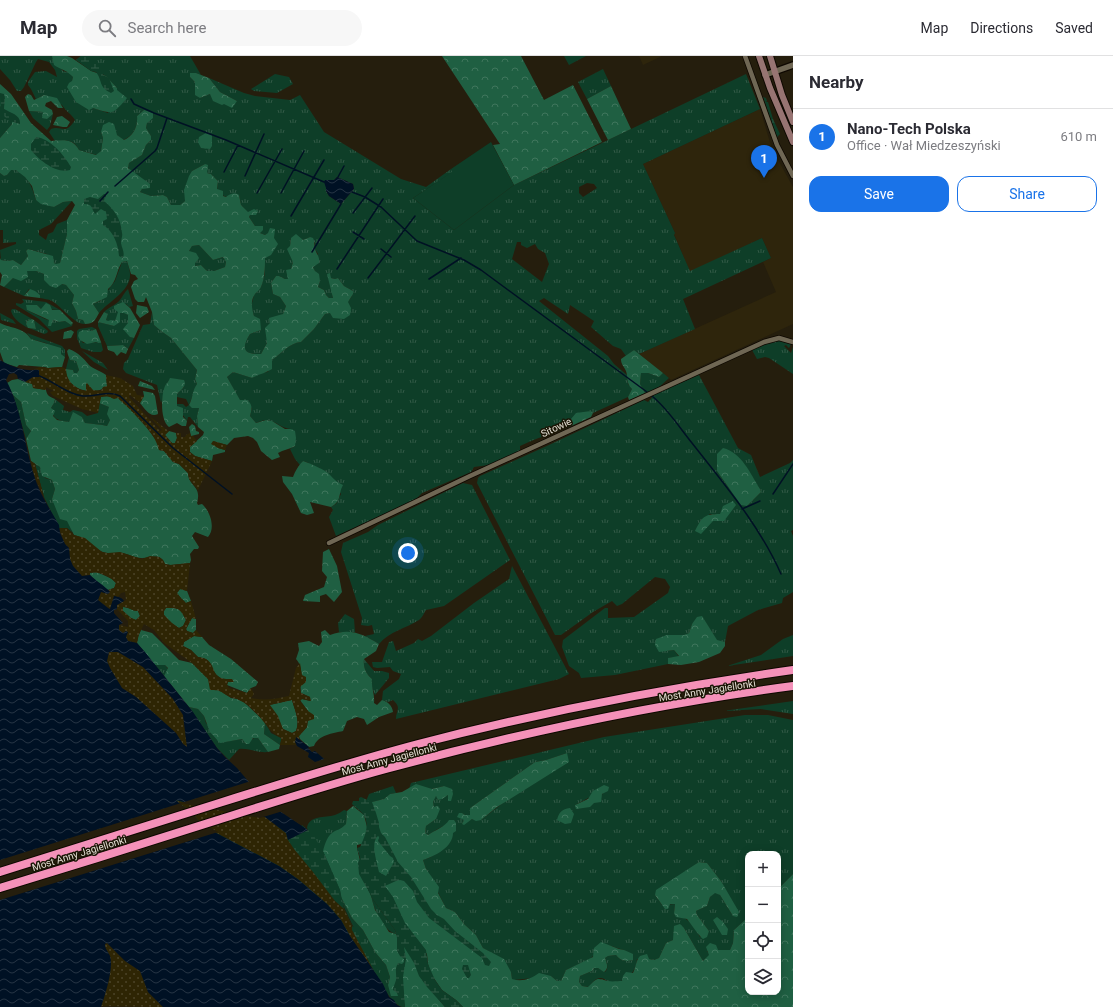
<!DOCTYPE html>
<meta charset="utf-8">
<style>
body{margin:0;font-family:Roboto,sans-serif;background:#f7f7f7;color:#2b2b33}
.controls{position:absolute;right:12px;bottom:12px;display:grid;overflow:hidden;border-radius:8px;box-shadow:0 2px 10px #0003}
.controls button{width:36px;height:36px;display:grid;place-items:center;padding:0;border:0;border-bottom:1px solid #e1e1e2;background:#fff;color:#2b2b33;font:20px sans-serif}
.you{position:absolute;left:408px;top:497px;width:14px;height:14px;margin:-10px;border:3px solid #fff;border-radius:50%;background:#1a73e8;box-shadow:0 0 0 6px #1a73e833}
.badge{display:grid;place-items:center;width:26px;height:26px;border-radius:50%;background:#1a73e8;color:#fff;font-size:13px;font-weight:700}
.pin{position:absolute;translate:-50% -33px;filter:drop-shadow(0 1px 2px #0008)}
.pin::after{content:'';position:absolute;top:21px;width:14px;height:12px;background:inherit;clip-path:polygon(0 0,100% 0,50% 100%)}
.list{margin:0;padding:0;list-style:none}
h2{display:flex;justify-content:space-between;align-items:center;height:52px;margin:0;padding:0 16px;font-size:17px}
h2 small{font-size:13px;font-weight:400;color:#7c7c81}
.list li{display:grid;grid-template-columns:26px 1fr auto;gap:12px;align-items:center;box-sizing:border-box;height:56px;padding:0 16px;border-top:1px solid #e1e1e2}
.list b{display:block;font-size:15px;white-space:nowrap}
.list p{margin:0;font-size:13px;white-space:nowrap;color:#7c7c81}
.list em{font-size:13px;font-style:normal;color:#7c7c81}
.actions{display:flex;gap:8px;padding:12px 16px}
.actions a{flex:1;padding:9px 0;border:1px solid #1a73e8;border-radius:12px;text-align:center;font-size:14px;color:#1a73e8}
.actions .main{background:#1a73e8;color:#fff}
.icon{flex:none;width:22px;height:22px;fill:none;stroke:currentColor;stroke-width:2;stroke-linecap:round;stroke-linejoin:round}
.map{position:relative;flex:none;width:793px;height:951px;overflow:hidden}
header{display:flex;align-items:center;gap:24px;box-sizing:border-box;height:56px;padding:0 20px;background:#fff;border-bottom:1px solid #e1e1e2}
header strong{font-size:19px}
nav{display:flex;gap:22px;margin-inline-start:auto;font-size:14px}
.search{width:280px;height:36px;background:#f7f7f7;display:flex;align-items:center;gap:10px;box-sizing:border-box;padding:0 14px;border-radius:22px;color:#7c7c81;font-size:15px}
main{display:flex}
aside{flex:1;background:#fff}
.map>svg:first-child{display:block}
</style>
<header>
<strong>Map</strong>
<div class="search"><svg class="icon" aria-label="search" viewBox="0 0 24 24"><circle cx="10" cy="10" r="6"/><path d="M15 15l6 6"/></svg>Search here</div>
<nav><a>Map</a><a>Directions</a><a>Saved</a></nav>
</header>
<main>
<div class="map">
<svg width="793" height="951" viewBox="0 0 793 951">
<defs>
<pattern id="grass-tufts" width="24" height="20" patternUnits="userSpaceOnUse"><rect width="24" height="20" fill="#0e3e28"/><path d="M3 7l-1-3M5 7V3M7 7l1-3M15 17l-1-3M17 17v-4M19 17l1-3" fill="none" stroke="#315946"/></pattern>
<pattern id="forest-crowns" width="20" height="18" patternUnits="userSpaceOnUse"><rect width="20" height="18" fill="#1f5f42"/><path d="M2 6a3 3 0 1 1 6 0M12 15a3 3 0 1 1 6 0" fill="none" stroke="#3f765c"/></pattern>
<pattern id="wetland-marsh" width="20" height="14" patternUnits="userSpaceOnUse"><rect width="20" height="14" fill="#0e3e28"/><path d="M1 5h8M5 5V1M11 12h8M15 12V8" fill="none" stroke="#315946"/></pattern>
<pattern id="sand-dots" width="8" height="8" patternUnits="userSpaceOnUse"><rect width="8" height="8" fill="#2e2504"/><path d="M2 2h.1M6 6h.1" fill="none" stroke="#4c4428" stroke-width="1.8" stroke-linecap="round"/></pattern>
<pattern id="water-waves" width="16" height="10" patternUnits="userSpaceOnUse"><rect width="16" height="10" fill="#001124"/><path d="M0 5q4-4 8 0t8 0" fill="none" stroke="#253343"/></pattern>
</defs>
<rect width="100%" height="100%" fill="#251e0d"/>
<path fill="#2e250c" d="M 639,0 L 662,0 L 643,9 Z
M 760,53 L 772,93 L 793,131 L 793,268 L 671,324 L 639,298 L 776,236 L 763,206 L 771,202 L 762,182 L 690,216 L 674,178 L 675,177 L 643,108 Z"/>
<path fill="url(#grass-tufts)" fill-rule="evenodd" d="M 0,0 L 52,0 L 63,15 L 70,17 L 73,21 L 72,25 L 93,52 L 108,57 L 117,32 L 106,20 L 76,4 L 81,0 L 190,0 L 201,19 L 196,17 L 190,21 L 195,26 L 200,42 L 210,38 L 224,47 L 237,45 L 220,36 L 209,22 L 244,37 L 255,40 L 290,44 L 300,39 L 324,76 L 401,123 L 426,131 L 451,113 L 453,116 L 413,142 L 454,174 L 514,129 L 746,18 L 760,53 L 643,108 L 675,177 L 674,179 L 690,215 L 762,182 L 771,202 L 683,243 L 695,273 L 639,298 L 634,294 L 626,300 L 621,293 L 613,290 L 591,271 L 594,265 L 570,249 L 568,258 L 544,242 L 539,245 L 608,300 L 614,308 L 627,319 L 628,328 L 632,333 L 628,341 L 593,357 L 590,355 L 571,367 L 571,370 C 554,377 536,382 520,390 L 520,396 L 489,409 L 474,411 L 471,416 L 422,437 L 415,444 L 336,480 L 329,461 L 333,454 L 331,451 L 336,448 L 341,438 C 333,422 331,418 315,411 C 311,409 308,406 303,405 L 300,409 L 295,403 L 290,393 L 295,390 L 291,373 C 282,373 275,364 266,364 C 263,364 259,366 256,367 L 250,360 L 252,352 L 240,345 L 227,321 L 233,316 L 252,322 L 260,317 L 268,316 L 272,304 C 281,298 289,287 301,286 L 314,273 L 325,258 C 335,256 353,246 353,235 L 344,230 L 338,222 L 335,223 L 331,222 L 330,217 L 333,243 L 329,242 L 326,239 L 324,234 L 318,231 L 320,225 L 313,211 L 318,198 L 315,193 L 315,187 L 310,181 L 303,184 L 291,182 L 290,190 L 293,206 L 288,223 L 285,223 L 279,220 L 276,220 L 271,227 L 273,238 L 280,241 L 286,250 L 283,258 L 270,267 L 267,287 L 261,298 C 242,299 241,292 250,278 L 261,274 L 254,260 L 251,251 L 254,239 L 261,231 L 265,218 L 265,202 L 269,177 L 265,179 L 260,177 L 249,161 L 250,159 L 241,149 L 239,139 C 228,141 225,143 217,134 L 218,125 L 211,118 L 207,117 L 205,108 L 192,115 L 185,145 L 180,149 L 171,149 L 167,141 L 163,139 L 151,140 L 140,136 L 142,133 L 128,111 L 129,107 L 142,99 L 146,89 L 151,84 L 151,80 L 146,72 L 147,67 L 144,54 L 137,60 C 138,71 133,80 123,84 L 117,79 L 101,76 L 103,82 L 101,95 L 97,99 L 79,94 C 74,83 66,84 55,85 L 49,76 L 51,73 C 62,69 65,80 75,64 C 72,59 64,53 62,49 L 44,39 L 36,43 L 31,33 L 28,29 L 28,26 L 35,16 L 46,15 L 57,21 L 55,14 L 49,6 L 38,3 L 36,6 L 24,31 L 21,35 L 17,35 L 10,24 L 0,13 ZM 337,121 L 353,128 L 354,133 L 341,148 L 329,140 L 326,135 L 327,132 ZM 587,127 L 594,128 L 597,132 L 583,141 L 579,137 L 579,131 ZM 517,186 L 521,186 L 521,189 L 527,192 L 535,188 L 538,193 L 545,197 L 549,208 L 542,226 L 512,203 Z
M 564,0 L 586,0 L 569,9 Z
M 603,13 L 611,30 L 587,43 L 578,26 Z
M 275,18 L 289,21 L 293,28 L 277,37 L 254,35 L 251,33 Z
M 763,41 L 766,42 L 767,45 L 766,46 L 768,46 L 773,63 L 780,78 L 777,81 Z
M 0,50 L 12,60 L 12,68 L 0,82 Z
M 29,55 L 43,56 L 46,63 L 53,58 L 50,70 L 47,74 L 33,62 Z
M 11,113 C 27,115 32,131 36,144 L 54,151 L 63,146 L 72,145 L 51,168 L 39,174 L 39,179 L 46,184 L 48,178 L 53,176 L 57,168 L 67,164 L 67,178 L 60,207 L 56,209 L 47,198 L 28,193 L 26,195 L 28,200 L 21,209 L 13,204 L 7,205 L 1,204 L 0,194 L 16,188 L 16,186 L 3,187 L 3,174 L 0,174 L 0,117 L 4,120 L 7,119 Z
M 199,189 L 213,204 L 223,201 L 226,206 L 225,211 L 214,215 L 207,215 L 201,209 L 195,210 L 195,207 L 189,195 L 192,190 Z
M 127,205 C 128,209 130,214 130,218 C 131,235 108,246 99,257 L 93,248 L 100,245 L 115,225 L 122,206 Z
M 27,215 L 36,215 L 44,218 L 44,224 L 66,229 L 74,239 L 72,247 L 76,255 L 78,263 L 83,264 L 85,268 C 75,269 62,251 52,245 C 48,243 44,243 40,242 L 40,239 L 29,233 L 24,240 L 4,231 L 13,222 Z
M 128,233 L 133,250 L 129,251 L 126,248 L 119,256 L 115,265 L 108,266 L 106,264 L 108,258 L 104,256 C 109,251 116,249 120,244 C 123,240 124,237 128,233 Z
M 22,243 L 46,246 L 60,254 L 41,253 L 37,249 L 27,249 L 27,254 L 45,263 L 49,264 L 49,270 L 53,264 L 59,266 L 65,265 L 71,269 L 73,267 L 72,270 L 52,276 L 39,263 L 16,249 L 16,247 L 21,248 L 24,246 Z
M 12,253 L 15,253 L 32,263 L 27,265 L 26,268 L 28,272 C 21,268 13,263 11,255 Z
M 123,256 L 128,259 L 130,281 L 134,282 L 128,293 L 123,289 L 107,290 L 98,270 L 98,266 L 114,270 L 120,257 Z
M 152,256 L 154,269 L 161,275 L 171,282 L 197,314 L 195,323 L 197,328 L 189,349 L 199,352 L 197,360 L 198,371 L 190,361 L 188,361 L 187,365 L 177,350 L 177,348 L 183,348 L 186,351 L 189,349 L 186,343 L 177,341 L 177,338 L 184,331 L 184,324 L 170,323 C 163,333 165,336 161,347 L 157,329 L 126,317 L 123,313 L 124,307 L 128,303 L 143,269 L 150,268 Z
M 0,257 L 13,264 L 16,268 L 1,264 Z
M 34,264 L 48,275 L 47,277 L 44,278 L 29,272 L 36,273 Z
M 92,271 L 96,273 L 78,280 L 83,287 L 101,286 L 103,294 L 101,296 L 93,296 L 81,292 L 77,282 L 77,275 L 79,273 Z
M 27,277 L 62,290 L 65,294 L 65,301 L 46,287 L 31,283 Z
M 780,285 L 791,288 L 789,292 L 786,289 L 784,290 L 791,297 L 793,291 L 793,318 L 769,302 L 765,301 L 757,303 L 752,294 L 771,286 Z
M 82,295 L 103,307 L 108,314 L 94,306 Z
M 69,301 L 70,304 L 76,305 L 79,314 L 77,317 L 74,317 L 73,314 L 66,313 Z
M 641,317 L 648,317 L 659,321 L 663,317 L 669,322 L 657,333 L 645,337 L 640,328 Z
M 699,319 L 738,392 L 751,399 L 760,421 L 790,407 L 793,404 L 793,474 L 791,475 L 793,480 L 793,536 L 783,542 L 782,547 L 758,554 L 728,570 L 725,586 L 717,585 L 702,561 L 692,568 L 689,577 L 685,579 L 667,579 L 667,595 L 674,594 L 679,601 L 668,602 L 668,608 L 615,619 L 581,622 L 579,617 L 569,610 L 562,591 L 563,584 L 605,552 L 608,552 L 608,562 L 634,561 L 668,537 L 670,531 L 665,523 L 655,521 L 622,548 L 617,550 L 612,545 L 593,556 L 561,579 L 555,579 L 477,427 L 478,422 L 480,420 L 549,389 L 644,344 L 648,346 L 655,338 ZM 717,415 L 760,433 L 761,436 L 747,450 L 729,432 ZM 709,458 L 720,458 L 724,465 L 713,465 Z
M 13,339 L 21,346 L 26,369 L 31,375 L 26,383 Z
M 55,343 L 64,350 L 63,354 L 70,356 L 73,354 L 82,356 L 87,360 L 98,357 L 99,347 L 109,351 L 110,364 L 107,370 C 99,368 92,368 85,367 L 82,361 L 73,357 L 69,366 C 57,364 54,364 51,352 L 54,347 Z
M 35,408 L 40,411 L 45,422 L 52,424 L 55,433 L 52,443 L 70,466 L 72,476 L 67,472 L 59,472 L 44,441 Z
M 463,427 L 472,429 L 510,504 L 444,550 L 426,554 C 424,557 422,562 419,564 C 405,573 390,575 379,588 L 365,580 L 374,578 L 372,569 L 368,570 L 361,569 L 362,562 L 341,496 L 343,487 L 368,476 L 378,469 Z
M 512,510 L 569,618 L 559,623 L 396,663 C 396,654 402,652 393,644 L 388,646 L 382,644 L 383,635 L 399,623 L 401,618 L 393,615 L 390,611 L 377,612 L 373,611 L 372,606 L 382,606 L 389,586 L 393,585 L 396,595 L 414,587 L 418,583 L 422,585 L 431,580 L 474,547 L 509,523 Z
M 345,558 L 354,563 L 355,576 L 339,576 L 338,567 Z
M 793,579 L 793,600 L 727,610 L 761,599 L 783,583 Z
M 364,603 L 374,615 L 382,615 L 389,617 L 389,622 L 375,639 L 371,629 L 372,623 C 366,618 363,611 364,603 Z
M 155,609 L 165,609 L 168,613 L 164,620 Z
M 793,645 L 793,658 L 761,653 L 723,655 Z
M 189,651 L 198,653 L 204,660 L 206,667 L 224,686 L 242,683 L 246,688 L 254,682 L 258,682 L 268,696 C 257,697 249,692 239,693 L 229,704 L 217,692 Z
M 745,659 L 768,659 L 793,664 L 793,818 L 778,833 L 778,798 L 748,798 L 748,861 L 734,874 L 733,887 L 730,894 L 707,895 L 710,899 L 703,905 L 684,872 L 673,884 L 666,887 L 659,902 L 654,904 L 649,903 L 637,903 C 636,917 625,928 610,926 C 607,925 604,922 601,922 C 595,922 592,927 589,931 L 582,930 L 579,926 L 580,920 L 592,915 L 594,912 L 598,912 L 605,916 C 609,912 607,908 605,902 L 608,900 L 616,899 C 621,905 625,906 633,904 L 624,894 C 618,893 612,889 605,889 L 590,903 L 566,914 L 561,925 L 557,925 L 551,920 L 514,924 L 512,923 L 511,916 L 490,896 L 483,892 L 476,879 L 464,868 L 455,856 L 446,852 L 426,813 L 423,804 L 431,801 L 447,768 L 436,774 L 428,779 L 425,777 L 426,770 L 436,763 L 433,746 L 436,739 L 438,744 L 448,739 L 451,745 L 444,730 L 432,733 L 409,733 L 411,727 L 604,681 ZM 567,697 L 481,764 L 472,763 L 462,768 L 464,764 L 462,757 L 465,759 L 470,759 L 470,752 L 535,706 L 546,704 ZM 609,731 L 594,747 L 575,749 ZM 699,806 L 707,807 L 721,825 L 726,835 L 733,860 L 720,839 L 715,836 L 710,841 L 707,850 L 696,855 L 697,859 L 709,875 L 700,881 C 693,867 688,863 674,857 L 675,848 L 662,849 L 655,839 Z
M 265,666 L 271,677 L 281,682 L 281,685 L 280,689 L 264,678 Z
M 393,730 L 396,737 L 390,738 L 384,743 L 365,748 L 369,738 Z
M 344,754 L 347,755 L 346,768 L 342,773 L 341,841 L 352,862 L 363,874 L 375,896 L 386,909 L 390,921 L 388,929 L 405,951 C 391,951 382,926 374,915 L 307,772 C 309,759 325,762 335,759 C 338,758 341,756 344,754 Z
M 370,837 L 374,845 L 395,874 L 396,878 C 381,873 374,852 370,837 Z"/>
<path fill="url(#forest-crowns)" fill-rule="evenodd" d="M 52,0 L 67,0 L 72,2 L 91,15 L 106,20 L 117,32 L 117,34 L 127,42 C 113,58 114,59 93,52 L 89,54 L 76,46 L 67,31 L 69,27 L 72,25 L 73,21 C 68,15 60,13 54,9 Z
M 442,0 L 521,0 L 544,44 L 573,29 L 602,86 L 514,129 L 493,89 L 500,88 Z
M 190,17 L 196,17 L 209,22 L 220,36 L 237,45 L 232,52 L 224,48 L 222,49 L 213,45 L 210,38 L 200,42 L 195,39 L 195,26 L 190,21 Z
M 0,28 L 11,38 L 31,67 L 51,85 C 63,84 73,82 79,94 L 96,99 L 101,95 L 103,82 L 101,76 L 103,69 L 109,66 L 114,68 L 117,79 L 124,84 C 133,80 138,71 137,60 L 144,54 L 153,57 L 153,62 L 147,67 L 146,72 L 151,80 L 151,84 L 146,89 L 142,99 L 129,107 L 128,112 L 150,128 L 150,132 L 142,133 L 140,136 L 151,140 L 163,139 L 167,141 L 171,149 L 180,149 L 185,145 L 184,134 L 189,120 L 192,115 L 205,108 L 208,109 L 207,117 L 211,118 L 218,125 L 217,133 L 223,135 L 223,140 L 226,141 C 230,138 234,136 239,139 L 241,149 L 248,156 L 254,153 L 258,155 L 256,159 L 250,159 L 249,161 L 255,170 L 263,170 L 263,174 L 260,177 L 265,179 L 268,177 L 270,172 L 275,173 L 274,182 L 278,188 L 271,199 L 265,202 C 265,212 265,222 261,231 C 260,234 256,236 255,238 C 250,245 252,253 254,260 L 260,263 L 261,274 L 250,278 C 241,292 243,299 261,298 L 267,287 L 265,272 L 270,267 L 269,262 L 283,258 L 286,250 L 280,241 L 273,238 L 271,227 L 276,220 L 279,220 L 285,223 L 288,223 L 286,214 L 291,213 L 293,206 L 287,193 L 290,190 L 291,182 L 296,178 L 303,184 L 310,181 L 313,182 C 315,186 314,189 315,193 C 317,199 320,201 319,207 L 313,211 L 315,215 L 319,218 L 320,225 L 318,231 L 324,234 L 326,239 L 329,242 L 333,242 L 327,218 L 330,217 L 331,222 L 335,223 L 338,222 L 344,230 L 353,235 L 353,238 L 348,246 L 351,252 L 350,259 L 344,263 L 333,262 L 330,257 L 325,258 L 314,273 L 301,286 C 289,287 281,298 272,304 L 272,313 C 266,317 259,318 252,322 L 233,316 L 227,321 L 240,344 L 247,344 C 253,349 252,353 250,360 L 256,367 L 266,364 L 272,365 L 285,373 L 291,373 L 295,375 L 296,382 L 295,390 C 290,393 283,394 278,397 L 280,401 L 272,404 L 261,395 L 257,386 L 253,382 L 248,380 L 234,382 L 227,389 L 213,385 L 218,392 L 225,394 L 225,396 L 213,399 L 212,405 L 195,400 L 190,396 L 190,391 L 203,379 L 204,376 L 198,371 L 197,360 L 199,352 L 192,352 L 189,349 C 193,342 192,335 197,328 L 195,323 L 197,314 L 171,282 L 161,275 L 154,269 L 152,256 L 146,241 L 144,246 L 138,246 L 135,243 L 131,231 L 134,225 L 138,223 L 135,219 L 131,218 L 127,205 L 122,206 C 116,215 117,226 108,233 L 107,241 L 93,248 L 99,257 C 95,264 94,268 85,268 L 83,264 L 78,263 L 76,255 L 72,247 L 74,239 L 66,229 L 62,228 L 56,232 L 50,230 L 44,224 L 44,218 L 36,215 L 27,215 L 28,221 L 21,225 L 13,222 L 4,231 L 0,229 L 2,219 L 0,216 L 0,202 L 1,204 L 7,205 L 13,204 L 21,209 L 28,200 L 26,195 L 28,193 L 53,200 L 54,207 L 56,208 L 60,207 L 67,178 L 67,164 L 75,149 L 72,145 L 63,146 L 54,151 L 41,148 L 36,144 L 32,130 L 25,121 L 16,114 L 11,114 L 7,119 L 4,120 L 0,117 L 0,82 L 12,68 L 12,60 L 0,50 ZM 199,189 L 213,204 L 223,201 L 226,206 L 225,211 L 214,215 L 207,215 L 201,209 L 195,210 L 195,207 L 199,202 L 196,197 L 189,195 L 192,190 Z
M 611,30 L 631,73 L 608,84 L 587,43 Z
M 28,38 L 31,39 L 34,44 L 44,39 L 57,42 L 63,52 L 58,52 L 51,45 L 46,47 L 45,50 L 52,54 L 53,58 L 47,63 L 42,62 L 43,56 L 29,55 L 25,41 Z
M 62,60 L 70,66 L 67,71 L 63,71 L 53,69 L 57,61 Z
M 206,77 L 212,79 L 212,90 L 210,93 L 201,92 L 198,86 L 199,81 Z
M 30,233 L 35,235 L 40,239 L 40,242 L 24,240 Z
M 123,246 L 130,252 L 140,269 L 134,282 L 130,281 L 123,273 L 128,267 L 128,259 L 124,257 L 120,257 L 120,266 L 114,270 L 98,266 L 104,256 L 108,258 L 106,264 L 108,265 L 111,264 L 115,265 L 118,256 L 114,253 L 114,250 Z
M 46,247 L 50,249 L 52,254 L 60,254 L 73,267 L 71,269 L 65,265 L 59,266 L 53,264 L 51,270 L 48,270 L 49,264 L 27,254 L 26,249 L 37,249 L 41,253 Z
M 137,249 L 147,251 L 149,256 L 140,262 L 136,257 Z
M 32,263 L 34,264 L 36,273 L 28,272 L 26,268 L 27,265 Z
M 0,267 C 12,273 23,271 31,283 L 61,292 L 61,298 L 65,301 L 62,311 L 48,312 L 45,311 L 19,309 L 17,311 L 4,307 L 0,296 Z
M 96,273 L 101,286 L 99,287 L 96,286 L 87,288 L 80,284 L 78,280 L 79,276 L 83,274 L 91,275 Z
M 71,274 L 74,276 L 71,282 L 63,283 L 64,276 Z
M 123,289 L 128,293 L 126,298 L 121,296 L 117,300 L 114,296 L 108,294 L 107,290 Z
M 69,293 C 79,297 83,302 89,309 C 92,312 102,316 106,319 L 107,330 C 94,341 65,334 66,313 L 73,314 L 74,317 L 77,317 L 79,314 L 76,305 L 70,304 L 68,299 L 67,295 Z
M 634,294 L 663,317 L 659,321 L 648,317 L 641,317 L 640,328 L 645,337 L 629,344 L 628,341 L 632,333 C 625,326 629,320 625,313 C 623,309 621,308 621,303 Z
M 170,322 L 184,324 C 187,330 181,334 177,338 L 177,350 L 183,352 L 183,361 L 187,365 L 186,370 L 182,370 L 177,367 L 169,371 C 160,364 161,340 165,330 C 166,328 169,325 170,322 Z
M 18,323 L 33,328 L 33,332 L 46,334 C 47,340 50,341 55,343 L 54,347 L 51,352 L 55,355 L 53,360 L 57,364 L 69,366 L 73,356 L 82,361 L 85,367 C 92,368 99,368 107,370 L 110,364 L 107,358 L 109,351 L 99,347 L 101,341 C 107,340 112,341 118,342 L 129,352 L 147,372 L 158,387 L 159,394 L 164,395 L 173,406 L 179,408 L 188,417 C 189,432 202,429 197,447 L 198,449 L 202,448 C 210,455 216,472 208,481 L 195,476 L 192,480 L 199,491 L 198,493 L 194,493 L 190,498 L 191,504 L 190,507 L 171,509 L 165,508 C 160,495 149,503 141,502 C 134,502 129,498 122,497 C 117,496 112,498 107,497 C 94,495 88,482 74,479 L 67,465 L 60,463 L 52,443 L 55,433 L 52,424 L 42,420 L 40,411 L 31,405 L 26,383 L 31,375 L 26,369 L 21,346 L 13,339 L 7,327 L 12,324 Z
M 140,325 L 152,330 L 155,334 L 138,330 Z
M 143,335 L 153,337 L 155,340 L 158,358 C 150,362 145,353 140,347 L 144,340 Z
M 591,355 L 593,357 L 591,361 L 571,370 L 571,363 L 576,357 Z
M 192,368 L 195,370 L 196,375 L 199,376 L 199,378 L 191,380 L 189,371 Z
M 169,375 L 176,377 L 177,382 L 175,387 L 172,387 L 165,379 Z
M 723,392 C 742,397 750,417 760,433 L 761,436 L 747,450 L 741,449 L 717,415 L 717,398 Z
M 303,405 C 307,406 325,414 328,417 C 333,422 336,426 343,429 C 338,438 342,445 331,451 L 310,446 L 314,457 L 307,459 L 301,457 L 292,438 L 283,426 L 282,420 L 293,421 C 295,415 299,409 303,405 Z
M 733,445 L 736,449 L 724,465 L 713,465 L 701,478 L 695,475 C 702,461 704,458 720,458 L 723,450 Z
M 329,493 L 337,510 L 342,536 L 334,546 L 326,538 L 320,540 L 320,546 L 303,545 L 305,539 L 324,531 L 327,521 L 322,515 L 323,496 Z
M 97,516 L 112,523 L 116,527 L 114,532 L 108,534 L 99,528 L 90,519 L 90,517 Z
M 180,533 L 187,535 L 191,545 L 186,547 L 180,541 L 177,537 Z
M 123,551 C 129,551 132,555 138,555 L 140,560 L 136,564 L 131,562 L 123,555 Z
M 166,552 C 179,552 180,552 186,564 L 183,570 L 179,572 L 171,567 L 164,559 L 164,555 Z
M 702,560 L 717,584 L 725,586 L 725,590 L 720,597 L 699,606 L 681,609 L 668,608 L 668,602 L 679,600 L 674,594 L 659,596 L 655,589 L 656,583 L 667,579 L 684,579 L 689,577 L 692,568 L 697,561 Z
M 192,562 L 196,563 L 196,574 L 193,577 L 187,575 L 186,573 Z
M 141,574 L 152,577 L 179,604 L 192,607 L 219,634 L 231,642 L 237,643 L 244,646 L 265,666 L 264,678 L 280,689 L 279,693 L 268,696 L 258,682 L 253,682 L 249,688 L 246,688 L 242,683 L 220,687 L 210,676 L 204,660 L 198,653 L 189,651 L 164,620 L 168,612 L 165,609 L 155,609 L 137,587 L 138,581 Z
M 325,574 L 330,579 C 350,572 361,577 379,588 L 376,595 L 364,603 C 363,611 366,618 372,623 C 371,632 375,638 374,647 L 377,649 L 382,644 C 388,646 392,649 393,656 L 379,661 L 367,669 L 364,663 L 357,661 L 347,665 L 343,675 C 333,677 318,679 314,690 L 309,691 L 300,683 L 299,680 L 307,671 L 308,655 L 300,644 L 302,643 L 310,645 L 310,641 L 301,637 C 299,625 305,613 296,603 L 299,594 L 298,587 L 309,585 L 319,590 L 322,586 L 321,576 Z
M 194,580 L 202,581 L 209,589 L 231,603 L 258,626 L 256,630 L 251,632 L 247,637 L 227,629 L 228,626 C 224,624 218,621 215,617 C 209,608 212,603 198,601 L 191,594 L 183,590 L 184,586 Z
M 292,644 C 295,655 300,664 296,675 L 292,677 L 283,673 L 269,649 Z
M 567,697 L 569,706 L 497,751 L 481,764 L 476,765 L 472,763 L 464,769 L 462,768 L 464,764 L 457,761 L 459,757 L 462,757 L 465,759 L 470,759 L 470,752 L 535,706 L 546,704 Z
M 416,728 L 432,733 L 444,730 L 452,733 L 453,738 L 451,745 L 448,745 L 448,739 L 442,743 L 438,744 L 436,740 L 433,746 L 434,751 L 438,750 L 440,753 L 436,763 L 426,770 L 425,777 L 428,779 C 435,774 445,771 449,764 L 454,764 L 456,767 L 456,775 L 453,777 C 453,791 435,800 423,804 L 426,813 L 439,831 L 438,837 L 446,852 L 455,856 L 464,868 L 476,879 L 483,892 L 504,903 L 511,916 L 512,923 C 522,926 531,923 539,917 L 551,920 L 557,925 L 561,925 L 566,914 L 593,901 L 594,892 L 601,886 L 619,893 L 624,894 L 633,898 L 633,904 C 625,906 621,905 616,899 L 608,900 L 605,902 C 607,908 609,912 604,916 L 598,912 L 594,912 L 592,915 L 580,920 L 579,926 L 582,930 L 588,931 C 598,921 596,922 608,925 C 612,926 618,925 622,925 L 623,920 L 626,916 L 633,917 C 636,911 636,904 640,900 L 647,898 L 649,903 L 654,904 L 659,902 L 666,887 L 673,884 L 674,870 L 680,868 L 684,872 L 703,905 L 709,899 L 706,891 L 710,887 L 716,889 L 718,894 L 730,894 L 733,887 L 734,874 L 748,861 L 748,936 L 778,936 L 778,833 L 793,818 L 793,951 L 463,951 L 456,944 L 442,934 L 431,918 L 428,908 L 427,898 L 408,875 L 361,788 L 357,789 L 357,792 L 366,830 L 370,837 L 375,854 L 389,876 L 396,878 C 399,886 409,889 413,896 C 425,916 429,934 445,951 L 405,951 L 403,941 L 391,940 L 388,929 L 390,921 L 386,909 L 375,896 L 363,874 L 352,862 L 341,841 L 340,834 L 323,795 C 325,788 327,779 335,775 C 340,773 342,772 346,768 L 347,755 L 353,750 L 364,759 L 367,771 L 369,748 L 372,746 L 384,743 L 390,738 L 402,736 Z
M 604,729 L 609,731 L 608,735 L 602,738 L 601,746 L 594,747 L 590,751 L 576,753 L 575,749 L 588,743 L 593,735 Z
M 570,752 L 574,758 L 571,767 L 565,768 L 557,764 C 559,756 562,753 570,752 Z
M 699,806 L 707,807 L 721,825 L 739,856 L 737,861 L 733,860 L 720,839 L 715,837 L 710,841 L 707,850 L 696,855 L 697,859 L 709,875 L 707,881 L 703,883 C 699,880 691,868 687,863 L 676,861 L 674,857 L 675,848 L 670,848 L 668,853 L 665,853 L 655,839 L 656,834 Z
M 717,861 L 723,866 L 728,873 L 727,879 L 722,879 L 713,864 Z"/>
<path fill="url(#wetland-marsh)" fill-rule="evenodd" d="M 81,0 C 93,0 102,7 103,19 L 109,22 L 114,35 L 111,37 C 98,31 103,25 96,16 L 91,15 L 76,4 Z
M 0,37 L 4,38 C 6,43 4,48 4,53 C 11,57 21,59 20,68 C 0,64 0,53 0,37 Z
M 36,81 C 51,83 64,99 71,111 L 70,114 C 56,118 39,104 31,94 L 31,88 Z
M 104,138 L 106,138 L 106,140 L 104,145 C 114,153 121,163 122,177 C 123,180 121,183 121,187 C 122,193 125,196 123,202 L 119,200 C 118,188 114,176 103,169 L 103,165 L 107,163 L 106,156 L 101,153 L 95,158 C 91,152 93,148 84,148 L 84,143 L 90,141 L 98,143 Z
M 149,724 L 298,778 L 302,769 L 313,779 L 323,795 L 340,834 L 344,853 L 352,870 L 361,876 L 370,892 L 383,928 L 350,880 L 203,770 L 190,754 L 180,748 L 111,737 Z
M 361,741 L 372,746 L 376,757 L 379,767 L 379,771 L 381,777 L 385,781 L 398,806 L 411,821 L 431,853 L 437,859 L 444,863 L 455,875 L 483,897 L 491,906 L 489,910 L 485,909 L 482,902 L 429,862 L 417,846 L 413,835 L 404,825 L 400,824 L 396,825 L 385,830 L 393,841 L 405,867 L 426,894 L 428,908 L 435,924 L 442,934 L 456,944 L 463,951 L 445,951 L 427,931 L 419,920 L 414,907 L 404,891 L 406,903 L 403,921 L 405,951 C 398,951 395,946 391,940 L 398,940 L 397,937 L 393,934 C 393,931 395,928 396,924 C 397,918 394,914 398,907 L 402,908 L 404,906 L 404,903 L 400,900 L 397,895 L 397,882 L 395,874 L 374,845 L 359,818 L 358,807 L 360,802 L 357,792 L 360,791 C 365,780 371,767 362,757 C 359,753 355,752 352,748 L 353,745 L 359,745 L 359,742 ZM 378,780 L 379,781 L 378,785 L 390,800 L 393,802 L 394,806 L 386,820 L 379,816 C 377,806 370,787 378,780 Z
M 463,909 L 468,909 L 471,919 L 469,922 L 467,922 L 462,913 Z"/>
<path fill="url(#sand-dots)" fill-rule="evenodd" d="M 40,311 L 48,312 L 62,311 L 66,313 C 66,325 75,333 86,335 L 86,328 L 87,327 L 93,334 L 101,335 L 103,331 L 107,330 L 106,319 L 120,322 L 133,330 L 137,339 L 144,340 L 140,347 L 130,339 L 129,341 L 160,375 L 162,374 L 150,361 C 157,365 162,371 169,375 L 165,379 L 172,387 L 175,387 L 177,382 L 176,377 L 181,377 L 181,381 L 185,381 L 186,379 L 190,377 L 191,380 L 193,380 L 197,385 L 190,391 L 190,396 L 195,400 L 212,405 L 198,434 L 189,423 L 188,417 L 179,408 L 173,406 L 164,395 L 159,394 C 155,375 132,356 118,342 L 114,343 L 107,340 L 101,341 L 98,357 L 82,353 L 53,340 L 50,336 L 54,335 L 46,331 L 46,334 L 33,332 L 32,328 L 25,326 L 33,321 L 39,314 L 34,313 Z
M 213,385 L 227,389 L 225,394 L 218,392 L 211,388 Z
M 31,405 L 35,408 L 44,441 L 34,420 Z
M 59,472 L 67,472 L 74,479 L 85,482 L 102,496 L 108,497 L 120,496 L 142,503 L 150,500 L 159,501 L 163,504 L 165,508 L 170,509 L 190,507 L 187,535 L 180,533 L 177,537 L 180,541 L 186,547 L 191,545 L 196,563 L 192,562 L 186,573 L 187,575 L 193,577 L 196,574 L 202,581 L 194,580 L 184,586 L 183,590 L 191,594 L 198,601 C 217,603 210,618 221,622 C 224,623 228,623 232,623 L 234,626 L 228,626 L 227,629 L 229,632 L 247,637 L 251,632 L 254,638 L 251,642 C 264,645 276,643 289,640 L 296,612 L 300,607 L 302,619 L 306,621 L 306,626 L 300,631 L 301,637 L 310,641 L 311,645 L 302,643 L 300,645 L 308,655 L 314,659 L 314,663 L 308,665 L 307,671 L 299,680 L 299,688 L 293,689 L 280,689 L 281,685 L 281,682 C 270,677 265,666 257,658 C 252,652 246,647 239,644 C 236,642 233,642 230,641 C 220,636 222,634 210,634 L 208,623 L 192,607 L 164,587 L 154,574 L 144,568 L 139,578 L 137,587 L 128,585 L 123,577 L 119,574 L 119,569 L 128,571 L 128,565 L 117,553 L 117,549 L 126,544 L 125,536 L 121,537 L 118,541 L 114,540 L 110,553 L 98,545 L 101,535 L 110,536 L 108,534 L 114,532 L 116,527 C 110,521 100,515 90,517 L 90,519 L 82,520 L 73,510 L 70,503 L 69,492 L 65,488 ZM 123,551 C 129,551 132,555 138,555 L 140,560 L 136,564 L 131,562 L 123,555 ZM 166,552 C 179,552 180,552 186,564 L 183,570 L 179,572 L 172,567 L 164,559 L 164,555 ZM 292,644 C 295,655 300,664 296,675 L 292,677 L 283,673 L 278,660 L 270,649 Z
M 109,596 L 118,596 L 143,611 L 173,643 L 183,659 L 184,671 L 187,691 L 183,688 L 176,677 L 136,641 L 122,632 L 110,612 L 107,605 Z
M 175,744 L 191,748 L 265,761 L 286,777 L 288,784 L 294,793 L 313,816 L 335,845 L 344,853 L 352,870 L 352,874 L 374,915 L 350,880 L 341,864 L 327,848 L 299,824 L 279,810 L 203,770 L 190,754 L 180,748 Z
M 107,887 L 125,905 L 140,915 L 148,936 L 163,951 L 101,950 L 110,900 L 105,893 L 105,888 Z"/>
<path fill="#0e3e28" d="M 491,86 L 514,129 L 454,174 L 413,142 L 452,116 L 451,113 Z"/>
<path fill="url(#water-waves)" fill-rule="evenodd" d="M 337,121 L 353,128 L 354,133 L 341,148 L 329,140 L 326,135 L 326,132 L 324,126 L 325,124 L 334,124 Z
M 0,304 C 6,308 21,314 29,314 C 32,315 35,313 39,314 L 39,321 L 33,321 L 25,326 L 18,323 L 17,319 L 14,317 L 9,318 L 6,324 C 22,353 24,388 34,419 C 39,437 50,453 59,469 L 60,477 L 65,488 L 69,492 L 70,503 L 73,510 L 82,520 L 90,519 C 96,525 105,530 110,536 L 108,538 L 101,536 L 98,544 L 108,552 L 110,553 L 114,540 C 118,541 122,541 124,545 L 117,549 L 117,553 L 114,554 L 114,557 L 123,567 L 119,569 L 119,574 L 123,577 L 126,575 L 128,576 L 126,581 L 128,585 L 137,587 L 145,596 L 193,656 L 217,692 L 225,701 L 237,712 L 249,726 L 281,756 L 308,774 L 288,784 L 286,777 L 265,761 L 191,748 L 176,744 L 180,748 L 193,783 L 199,782 L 203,770 L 279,810 L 299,824 L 327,848 L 341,864 L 350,880 L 383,928 L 389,941 L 394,944 L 397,949 L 401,951 L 163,951 L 148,936 L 140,915 L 125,905 L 107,887 L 105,888 C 105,893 108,895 110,900 C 114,911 105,940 101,951 L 0,951 ZM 109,596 L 118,596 L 143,611 L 173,643 L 183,659 L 187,691 L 183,688 L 176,677 L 136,641 L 122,632 L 110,612 L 107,605 Z
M 296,681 L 309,691 L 308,692 L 312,696 L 315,695 L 330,708 L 322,711 L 308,701 L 309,697 L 297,690 L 295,686 Z"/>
<path fill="#251e0d" d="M 327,702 L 332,707 L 332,709 L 320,713 L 312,707 Z
M 251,725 L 283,755 L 260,762 L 181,747 L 194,781 L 197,780 L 201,769 L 204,768 L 218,776 L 0,844 L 0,804 Z"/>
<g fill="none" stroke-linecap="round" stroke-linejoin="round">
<path stroke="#001124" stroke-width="1.5" d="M 131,43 L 134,48 L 154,57 L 226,84 L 324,126
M 224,116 L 238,89
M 245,120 L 264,78
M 338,121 L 344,110
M 115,130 L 155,95 L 157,92 L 167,62
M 352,136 L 365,141 L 381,151 L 417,185 L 464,204 L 481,214 L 647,336
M 257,137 L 282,93
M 281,137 L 304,95
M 100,145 L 108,136
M 353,157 L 372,132
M 291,160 L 324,104
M 353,176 L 364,183
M 381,193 L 391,201
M 312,196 L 341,148
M 337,213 L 383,143
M 368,222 L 415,160
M 429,223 L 461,202
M 37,319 C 52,324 68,339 83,340 C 96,341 108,334 120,340 L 173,392 L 232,438
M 652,340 C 668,353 679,371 692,387 C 724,428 760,470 781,518
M 773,438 L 793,408
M 742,453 L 760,445"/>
<g stroke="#0e0800" stroke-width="6">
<path id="minor" d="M 745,0 L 777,89 L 793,120
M 329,487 L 470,420 L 764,286 L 779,282 L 793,286"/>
</g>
<g stroke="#0e0800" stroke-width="8">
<path id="tertiary" d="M 765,19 L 793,9"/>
</g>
<g stroke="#0e0800" stroke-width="8">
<path id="secondary" d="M 759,0 L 770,32 L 793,86
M 770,0 L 782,39 L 793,66"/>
</g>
<g stroke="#0e0800" stroke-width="10">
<path id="motorway" d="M 0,816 C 72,793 144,770 216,748 C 283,727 350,706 418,688 C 541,656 666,632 793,614
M 0,832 C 75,809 149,786 224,762 C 278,745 331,728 386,713 C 520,677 655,648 793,630"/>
</g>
<use href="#minor" stroke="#6f6754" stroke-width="4.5"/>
<use href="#tertiary" stroke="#6f6754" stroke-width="5.5"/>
<use href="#secondary" stroke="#977472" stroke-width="6"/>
<use href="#motorway" stroke="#f491b9" stroke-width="8"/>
</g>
<g text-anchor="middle" stroke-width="3" stroke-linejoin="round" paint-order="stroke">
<g font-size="10" fill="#e4dfd4" stroke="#1b1505">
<text transform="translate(556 371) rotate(-25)" y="4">Sitowie</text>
<text transform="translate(707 634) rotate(-9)" y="4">Most Anny Jagiellonki</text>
<text transform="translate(389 703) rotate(-15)" y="4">Most Anny Jagiellonki</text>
<text transform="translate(79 797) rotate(-17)" y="4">Most Anny Jagiellonki</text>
</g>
</g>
</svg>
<div class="controls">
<button>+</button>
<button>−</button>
<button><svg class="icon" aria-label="locate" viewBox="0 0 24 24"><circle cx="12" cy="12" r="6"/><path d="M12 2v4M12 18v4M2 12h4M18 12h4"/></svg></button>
<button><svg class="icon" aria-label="layers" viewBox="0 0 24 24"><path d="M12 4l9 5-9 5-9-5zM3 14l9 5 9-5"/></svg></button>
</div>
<div class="you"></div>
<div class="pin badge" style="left:764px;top:122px">1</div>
</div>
<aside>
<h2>Nearby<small></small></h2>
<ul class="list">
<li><span class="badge">1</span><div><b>Nano-Tech Polska</b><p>Office · Wał Miedzeszyński</p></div><em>610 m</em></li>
</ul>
<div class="actions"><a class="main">Save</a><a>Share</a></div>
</aside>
</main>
